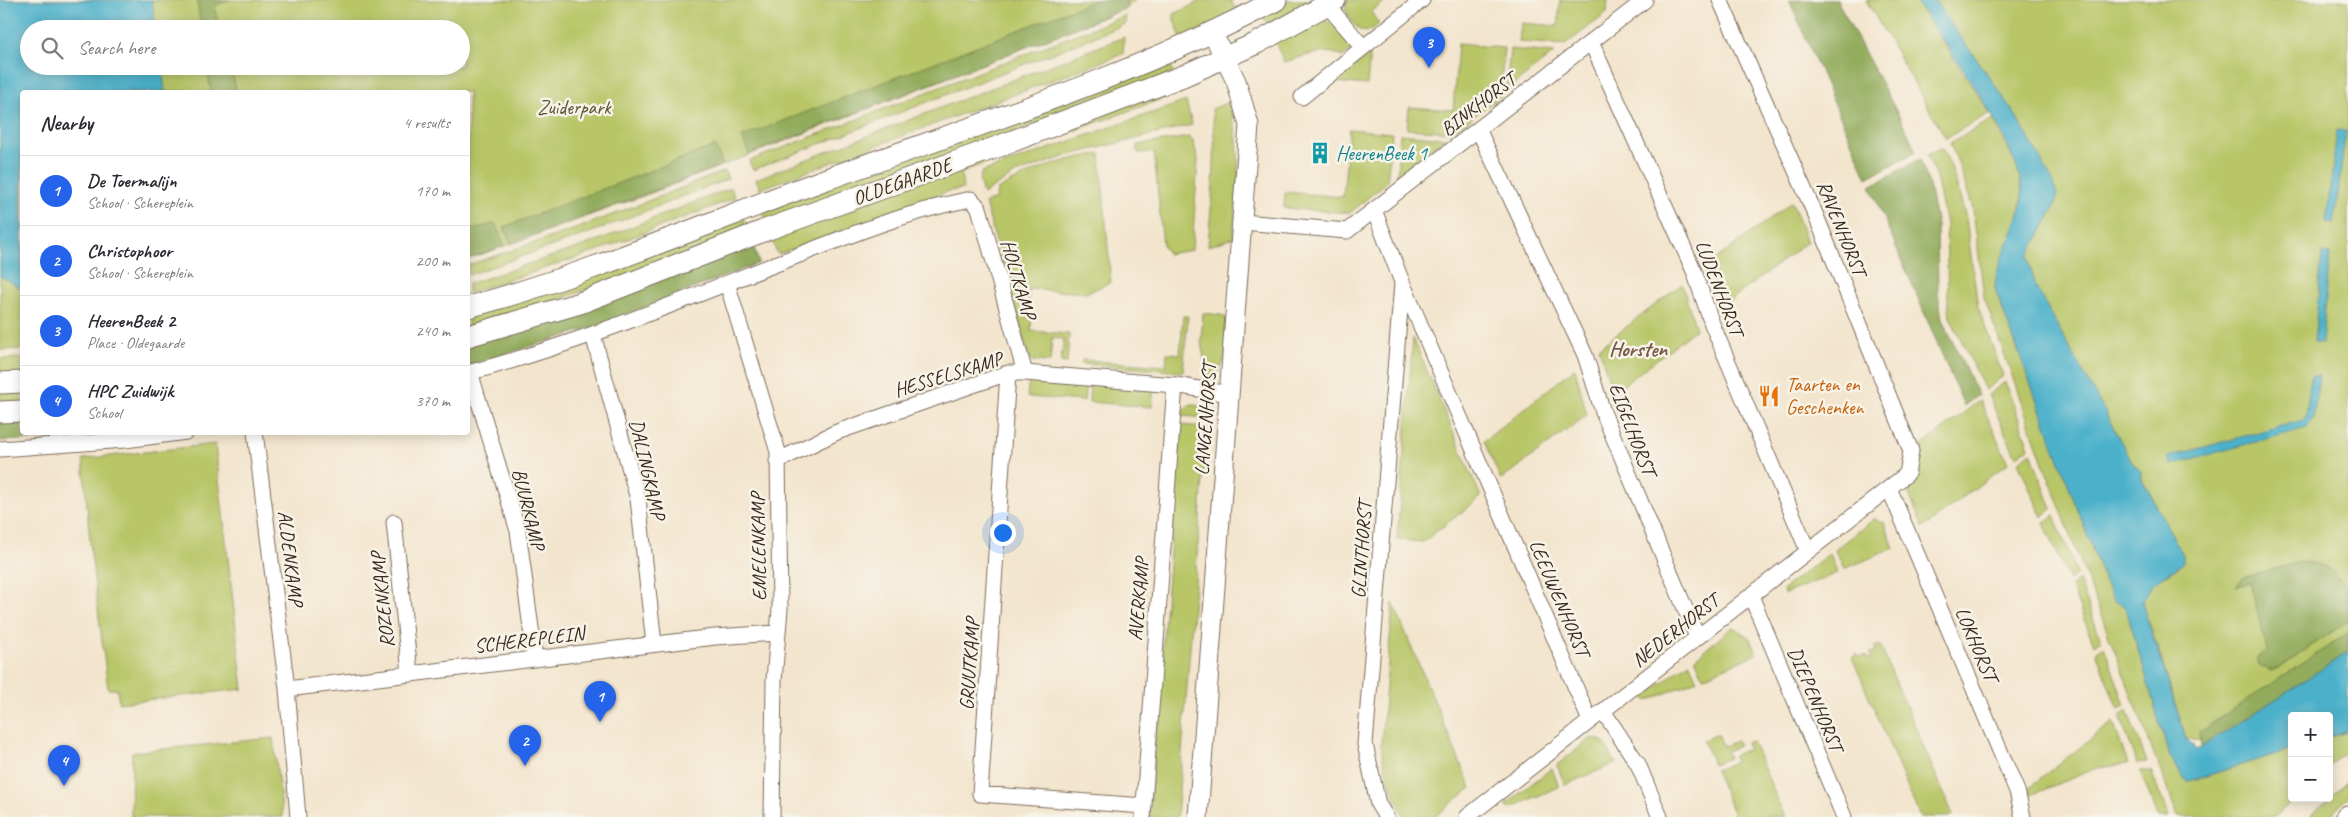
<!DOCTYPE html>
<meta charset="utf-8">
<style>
body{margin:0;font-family:Caveat,sans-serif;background:#f7f7f7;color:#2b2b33}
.controls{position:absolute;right:15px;bottom:15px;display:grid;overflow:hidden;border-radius:5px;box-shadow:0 2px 12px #0003}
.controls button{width:45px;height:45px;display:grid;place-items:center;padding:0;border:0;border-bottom:1px solid #e1e1e2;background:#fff;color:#2b2b33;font:25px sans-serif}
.you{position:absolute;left:1002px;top:532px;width:18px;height:18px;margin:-12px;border:4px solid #fff;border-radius:50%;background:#1a73e8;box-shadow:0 0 0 8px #1a73e833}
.badge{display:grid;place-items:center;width:32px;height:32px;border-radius:50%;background:#2563eb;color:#fff;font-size:16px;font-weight:700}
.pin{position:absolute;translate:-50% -41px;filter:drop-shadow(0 1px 2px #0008)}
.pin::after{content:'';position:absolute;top:26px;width:18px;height:15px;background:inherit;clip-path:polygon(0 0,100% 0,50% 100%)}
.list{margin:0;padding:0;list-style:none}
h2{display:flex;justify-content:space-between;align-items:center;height:65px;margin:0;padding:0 20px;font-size:21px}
h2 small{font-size:16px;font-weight:400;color:#7c7c81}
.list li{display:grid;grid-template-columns:32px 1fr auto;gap:15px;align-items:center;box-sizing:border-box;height:70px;padding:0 20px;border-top:1px solid #e1e1e2}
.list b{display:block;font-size:19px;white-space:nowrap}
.list p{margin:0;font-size:16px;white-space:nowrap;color:#7c7c81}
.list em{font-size:16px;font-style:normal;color:#7c7c81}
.icon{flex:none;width:28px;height:28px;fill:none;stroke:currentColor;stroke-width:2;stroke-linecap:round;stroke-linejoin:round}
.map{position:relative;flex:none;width:2348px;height:817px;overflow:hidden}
.search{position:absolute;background:#fff;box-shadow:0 2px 12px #0003;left:20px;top:20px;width:450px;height:55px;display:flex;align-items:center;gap:12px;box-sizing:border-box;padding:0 18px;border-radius:28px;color:#7c7c81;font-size:19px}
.panel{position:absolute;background:#fff;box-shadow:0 2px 12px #0003;left:20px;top:90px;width:450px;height:345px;border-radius:5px}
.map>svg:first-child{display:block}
</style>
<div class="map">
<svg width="2348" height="817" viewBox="0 0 2348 817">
<rect width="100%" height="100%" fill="#f7f3e8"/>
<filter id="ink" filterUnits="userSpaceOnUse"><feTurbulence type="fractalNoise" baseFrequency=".02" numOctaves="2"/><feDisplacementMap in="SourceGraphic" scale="10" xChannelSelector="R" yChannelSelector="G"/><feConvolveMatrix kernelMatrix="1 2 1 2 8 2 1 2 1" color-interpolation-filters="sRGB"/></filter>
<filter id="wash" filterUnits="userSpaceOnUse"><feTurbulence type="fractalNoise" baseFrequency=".0096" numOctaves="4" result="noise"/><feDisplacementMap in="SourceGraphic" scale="20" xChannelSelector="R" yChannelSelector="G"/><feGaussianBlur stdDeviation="1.12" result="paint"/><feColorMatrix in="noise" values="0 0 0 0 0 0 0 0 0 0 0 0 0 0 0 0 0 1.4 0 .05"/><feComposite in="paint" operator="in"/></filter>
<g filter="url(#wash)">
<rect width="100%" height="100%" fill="#f3e5cd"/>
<path fill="#b8c668" stroke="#7a7843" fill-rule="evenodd" d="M 0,0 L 1135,0 L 1127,8 L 649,194 L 468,259 L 468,92 L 22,92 L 22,349 L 0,350 ZM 29,29 L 461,29 L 461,66 L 29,66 Z
M 1203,0 L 1231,0 L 1237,13 L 1181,38 L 1174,20 L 1174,14 Z
M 1289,0 L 1324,0 L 1270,28 L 1263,15 Z
M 1347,0 L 1387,0 L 1371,12 L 1379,24 C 1360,41 1356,26 1345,10 Z
M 1560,0 L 1608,0 L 1607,13 L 1565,45 L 1519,42 L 1521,23 L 1558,26 Z
M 1866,0 L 1915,0 L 1990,113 L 1946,138 Z
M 1934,0 L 2348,0 L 2348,649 L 2198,741 L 2186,738 L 2152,630 L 2142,607 L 2143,599 L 2152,584 L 2179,567 L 2183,555 L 2141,477 L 2139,469 L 2134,465 L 2036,287 L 2028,257 L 2050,216 L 2056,201 L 2012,109 Z
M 1126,15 L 1125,24 L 1084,41 L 753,170 L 749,161 Z
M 1322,19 L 1337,26 L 1354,48 L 1342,57 C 1328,46 1300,58 1284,62 L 1274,40 Z
M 1124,37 L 1123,54 L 760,189 L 756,179 Z
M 1458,44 L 1504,48 L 1500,96 L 1453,132 L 1407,129 L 1409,107 L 1453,110 Z
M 1510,49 L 1554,53 L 1506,91 Z
M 1370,54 L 1367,85 L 1334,82 Z
M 1168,58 L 1173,73 L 767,224 L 762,209 Z
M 1178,85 L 1181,92 L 969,169 L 961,174 L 963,189 L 949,191 L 779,254 L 776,252 L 771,235 Z
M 1186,101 L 1192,125 L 1066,156 L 1015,174 L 983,194 L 979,180 L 982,172 Z
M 1228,102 C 1245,150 1237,189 1233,238 L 1208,246 C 1211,201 1218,155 1212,109 Z
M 1993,119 L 2017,167 L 2022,191 L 2018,218 L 1998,273 L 1995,289 L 2104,579 L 2113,600 L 2124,606 L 2127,612 L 2169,755 L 2183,777 L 2193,780 L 2292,749 L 2292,798 L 2295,798 L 2275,817 L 2178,817 L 2043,463 L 1984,297 L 1973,209 L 1959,165 L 1950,143 Z
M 1349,129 L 1392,133 L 1387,182 L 1350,213 L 1284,208 L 1285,192 L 1343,197 Z
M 1400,134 L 1445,138 L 1397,176 Z
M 1189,137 L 1193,141 L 1198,159 L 1192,250 L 1168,254 L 1163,246 L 1154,152 L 1138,153 L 1137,145 Z
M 1940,149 L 1943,150 L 1952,169 L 1966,218 L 1978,307 L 2003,376 L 1985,390 L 1950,317 L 1948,301 L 1946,224 L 1936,177 L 1927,155 Z
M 1100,154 L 1111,282 L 1086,293 L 1029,289 L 1027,317 L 1032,318 L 1031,331 L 1069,334 L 1067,363 L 1061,362 L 1064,339 L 1052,338 L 1050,362 L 1032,361 L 1027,351 L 985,203 L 996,199 L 997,190 C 1028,172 1063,158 1100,154 Z
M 725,171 L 728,179 L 584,235 L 468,275 L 468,265 L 581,227 Z
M 731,188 L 735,198 L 586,255 L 468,293 L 468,284 L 583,246 Z
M 1792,202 L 1807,242 L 1723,306 L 1708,265 Z
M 742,215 L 748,232 L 468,332 L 468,314 Z
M 1682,284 L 1696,329 L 1613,393 L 1599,348 Z
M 1203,313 L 1221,315 L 1225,317 L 1226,321 C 1225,340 1231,371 1208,378 L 1201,342 Z
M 1183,316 L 1188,316 L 1183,372 L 1082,364 L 1082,360 L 1166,366 L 1167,353 L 1180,354 Z
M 1413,338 L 1481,497 L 1423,542 L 1397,540 Z
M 22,358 L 22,378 L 0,379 L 0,359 Z
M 1575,368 L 1587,415 L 1501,480 L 1484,441 Z
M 1029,379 L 1086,383 L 1084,401 L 1027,397 Z
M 2005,382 L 2029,447 L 2016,457 L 1988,395 Z
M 1090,383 L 1154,388 L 1152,407 L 1089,402 Z
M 22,389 L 22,407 L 0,408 L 0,390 Z
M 1980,400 L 2008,463 L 1923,528 L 1904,482 C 1914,473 1923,465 1915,451 Z
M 1189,405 L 1208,406 L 1209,418 L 1180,416 L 1181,412 Z
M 1180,425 L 1207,427 L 1177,817 L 1149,817 Z
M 215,444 L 243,689 L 119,703 L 117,689 L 108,689 L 91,553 L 83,459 Z
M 2031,452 L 2052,509 L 2042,517 L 2018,462 Z
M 2054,515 L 2077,574 L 2069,580 L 2044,523 Z
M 1874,519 L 1884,522 L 1894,548 L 1844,569 L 1835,549 Z
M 1830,553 L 1837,573 L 1784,594 L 1783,589 Z
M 2079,580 L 2101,640 L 2094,645 L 2071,586 Z
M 1393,603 L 1471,788 L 1434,817 L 1404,817 C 1393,793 1384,772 1381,745 Z
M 1733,627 L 1750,638 L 1756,654 L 1703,677 L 1695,658 Z
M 1880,645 L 1953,815 L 1949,817 L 1920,817 L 1852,657 L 1857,654 L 1859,658 L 1866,655 L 1868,660 L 1871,659 L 1870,653 L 1876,651 L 1875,647 Z
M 2104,646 L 2125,705 L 2118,710 L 2096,652 Z
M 1689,662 L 1697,680 L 1647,701 L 1644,697 Z
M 2127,710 L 2147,762 L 2137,763 L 2120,716 Z
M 2113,722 L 2128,764 L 2097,768 L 2031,795 L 2029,787 Z
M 2348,730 L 2348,749 L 2329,766 L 2329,737 Z
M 1718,734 L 1723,746 L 1737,741 L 1739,746 L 1726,751 L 1729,758 L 1713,764 L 1703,740 Z
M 273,738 L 283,817 L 131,817 L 132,752 Z
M 1591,738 L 1603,741 L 1616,763 L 1565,785 L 1557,765 Z
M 1752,741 L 1785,817 L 1735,817 L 1715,770 L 1735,762 L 1733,756 L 1748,749 L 1746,743 Z
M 1552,768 L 1559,787 L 1508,809 L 1506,804 Z
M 2140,771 L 2151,771 L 2169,817 L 2158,817 Z
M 2348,781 L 2348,797 L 2329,817 L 2309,817 Z"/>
<path fill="#92ab5c" stroke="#666a3d" d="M 197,0 L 230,0 L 216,5 L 215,11 L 220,29 L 201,29 Z
M 1096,0 L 1126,0 L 1127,8 L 749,154 L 742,137 Z
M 1789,0 L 1837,0 L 1908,133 L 1916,152 L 1867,178 Z
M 207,66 L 230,66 L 237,92 L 211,92 Z
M 715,146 L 723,165 L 511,244 L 504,227 Z
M 1920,159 L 1928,181 L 1937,225 L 1938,291 L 1942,319 L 1978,395 L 1964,406 L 1870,186 Z
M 495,223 L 505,246 L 468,259 L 468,231 Z
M 752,242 L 759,263 L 591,328 L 468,365 L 468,344 Z
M 22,418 L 22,432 L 109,433 L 65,438 L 0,441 L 0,419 Z
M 2300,562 C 2329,563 2329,569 2348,589 L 2348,621 L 2280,667 L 2271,671 L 2259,665 L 2256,658 L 2267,650 L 2250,583 L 2236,586 L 2242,578 Z
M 2348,633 L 2348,652 L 2201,748 L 2199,732 Z"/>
<path fill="#4bb1ca" stroke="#436e74" d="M 0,0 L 152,0 L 156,29 L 29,29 L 29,66 L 162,66 L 165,92 L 22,92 L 22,289 L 0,276 Z
M 1915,0 L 1934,0 L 2012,109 L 2053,181 L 2057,195 L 2054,208 L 2028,257 L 2036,287 L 2134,465 L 2141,471 L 2141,477 L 2183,555 L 2183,563 L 2152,584 L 2142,603 L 2186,738 L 2193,745 L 2195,750 L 2201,748 L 2348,652 L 2348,730 L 2329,737 L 2329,716 L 2292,716 L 2292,749 L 2193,780 L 2188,781 L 2183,777 L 2169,755 L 2127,612 L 2124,606 L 2113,600 L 2104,580 L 1995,289 C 1994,258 2024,223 2022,191 C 2019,141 1944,43 1915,0 Z
M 2337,130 L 2346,131 L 2334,224 L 2326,223 Z
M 2322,253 L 2330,254 L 2322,344 L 2314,343 Z
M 2311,375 L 2319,376 L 2313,419 L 2307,428 L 2170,465 L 2168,457 L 2303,420 L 2306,416 Z"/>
</g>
<g filter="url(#ink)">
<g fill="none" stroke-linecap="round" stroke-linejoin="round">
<g stroke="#7b6b5b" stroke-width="17">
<path id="minor" d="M 1327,5 L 1363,47
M 1591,42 L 1694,271 L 1712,324 L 1808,551
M 1302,97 L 1422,0
M 1478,129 L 1585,355 L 1603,412 L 1697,637
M 1374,210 L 1402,282 L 1590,721
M 1242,222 L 1347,231 L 1645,0
M 727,283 L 778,452 L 780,609 L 774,680 L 772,817
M 593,335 L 638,499 L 654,644
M 470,372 L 518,531 L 535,658
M 468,373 C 575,345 678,302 781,262 C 843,238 905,212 971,199 L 979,208 L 1025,373
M 1008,373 L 980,794 L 1144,806
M 255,432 L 287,689 L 298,817
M 0,449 L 125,440 L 186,432
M 777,461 L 837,432 L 1008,373 L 1025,373 L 1175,385 L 1229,394
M 1889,488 L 2017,791 L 2023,817
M 394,522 L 410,673
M 1751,596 L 1844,817
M 287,689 L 715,637 L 777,633
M 1603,711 L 1638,764 L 1660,817
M 1143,817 L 1175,385
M 1386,817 L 1378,804 L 1365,744 L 1402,283
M 1467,817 L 1907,474 L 1911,451 L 1816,216 L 1720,0"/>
</g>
<g stroke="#7b6b5b" stroke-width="21">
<path id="tertiary" d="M 1198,817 L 1249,125 L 1236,81 L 1212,32"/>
</g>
<g stroke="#7b6b5b" stroke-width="23">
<path id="secondary" d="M 468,307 C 589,275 706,223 824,180 C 976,125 1133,77 1276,0
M 468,336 L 580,303 L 763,231 L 997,147 L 1183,76 L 1257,43 L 1335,0
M 0,383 L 22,382
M 0,412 L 22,411
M 2347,817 L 2348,816"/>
</g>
<use href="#minor" stroke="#fff" stroke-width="15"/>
<use href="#tertiary" stroke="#fff" stroke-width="19"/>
<use href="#secondary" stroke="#fff" stroke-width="21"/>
</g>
</g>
<defs>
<g id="building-bare" transform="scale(1.725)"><path d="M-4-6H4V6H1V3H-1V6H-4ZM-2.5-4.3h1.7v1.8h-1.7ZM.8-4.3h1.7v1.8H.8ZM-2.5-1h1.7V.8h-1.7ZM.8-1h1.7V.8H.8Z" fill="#0f9aa8" stroke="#f7f3e8" stroke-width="2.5" paint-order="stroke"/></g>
<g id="restaurant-bare" transform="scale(1.725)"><path d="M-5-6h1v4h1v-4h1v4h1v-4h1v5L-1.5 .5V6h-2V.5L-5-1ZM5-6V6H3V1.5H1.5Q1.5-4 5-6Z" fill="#e8710a" stroke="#f7f3e8" stroke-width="2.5" paint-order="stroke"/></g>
</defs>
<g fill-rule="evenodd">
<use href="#building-bare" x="1320" y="153"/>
<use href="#restaurant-bare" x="1769" y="396"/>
</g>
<g text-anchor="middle" stroke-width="5" stroke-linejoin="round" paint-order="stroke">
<g font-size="20" fill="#3b2a1e" stroke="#f7f3e8">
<text transform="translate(1478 104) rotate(-38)" y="7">BINKHORST</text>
<text transform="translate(902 181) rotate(-20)" y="7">OLDEGAARDE</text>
<text transform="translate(1842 228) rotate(68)" y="7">RAVENHORST</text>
<text transform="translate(1019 279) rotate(74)" y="7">HOLTKAMP</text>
<text transform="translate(1720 288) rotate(69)" y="7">LUDENHORST</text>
<text transform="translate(948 374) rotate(-17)" y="7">HESSELSKAMP</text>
<text transform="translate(1205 419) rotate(-86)" y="7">LANGENHORST</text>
<text transform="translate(1633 429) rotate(69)" y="7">EIGELHORST</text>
<text transform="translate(648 469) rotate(77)" y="7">DALINGKAMP</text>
<text transform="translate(529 509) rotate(76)" y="7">BUURKAMP</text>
<text transform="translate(758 547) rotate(-91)" y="7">EMELENKAMP</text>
<text transform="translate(1361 550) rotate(-86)" y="7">GLINTHORST</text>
<text transform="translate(291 558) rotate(83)" y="7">ALDENKAMP</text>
<text transform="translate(1560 598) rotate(67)" y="7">LEEUWENHORST</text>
<text transform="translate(1138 599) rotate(-85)" y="7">AVERKAMP</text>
<text transform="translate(382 600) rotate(-96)" y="7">ROZENKAMP</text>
<text transform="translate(1675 630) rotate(-38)" y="7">NEDERHORST</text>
<text transform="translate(529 639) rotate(-7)" y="7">SCHEREPLEIN</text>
<text transform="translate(1977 644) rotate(67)" y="7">LOKHORST</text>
<text transform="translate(969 664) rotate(-86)" y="7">GRUUTKAMP</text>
<text transform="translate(1816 699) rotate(67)" y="7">DIEPENHORST</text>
</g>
<g font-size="20" fill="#5a5130" stroke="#f7f3e8">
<text x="574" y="114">Zuiderpark</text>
</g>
<g font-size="20" fill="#0d838f" stroke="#f7f3e8" text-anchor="start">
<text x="1336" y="160">HeerenBeek 1</text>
</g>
<g font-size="20" fill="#c56008" stroke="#f7f3e8" text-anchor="start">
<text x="1786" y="391">Taarten en<tspan x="1786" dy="23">Geschenken</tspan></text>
</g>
<g font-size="21" font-weight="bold" fill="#79594b" stroke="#f7f3e8">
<text x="1638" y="356">Horsten</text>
</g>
</g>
</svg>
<div class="controls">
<button>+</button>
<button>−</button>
</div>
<div class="you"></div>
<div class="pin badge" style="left:600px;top:722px">1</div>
<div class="pin badge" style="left:525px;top:766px">2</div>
<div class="pin badge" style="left:1429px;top:68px">3</div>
<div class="pin badge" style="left:64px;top:786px">4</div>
<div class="search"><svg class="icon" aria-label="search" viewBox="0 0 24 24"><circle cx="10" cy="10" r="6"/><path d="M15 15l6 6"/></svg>Search here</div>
<section class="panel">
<h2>Nearby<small>4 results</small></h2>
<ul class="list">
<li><span class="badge">1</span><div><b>De Toermalijn</b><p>School · Schereplein</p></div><em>170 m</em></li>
<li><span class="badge">2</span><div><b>Christophoor</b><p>School · Schereplein</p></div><em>200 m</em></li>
<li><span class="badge">3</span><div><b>HeerenBeek 2</b><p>Place · Oldegaarde</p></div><em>240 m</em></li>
<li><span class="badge">4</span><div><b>HPC Zuidwijk</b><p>School</p></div><em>370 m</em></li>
</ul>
</section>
</div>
